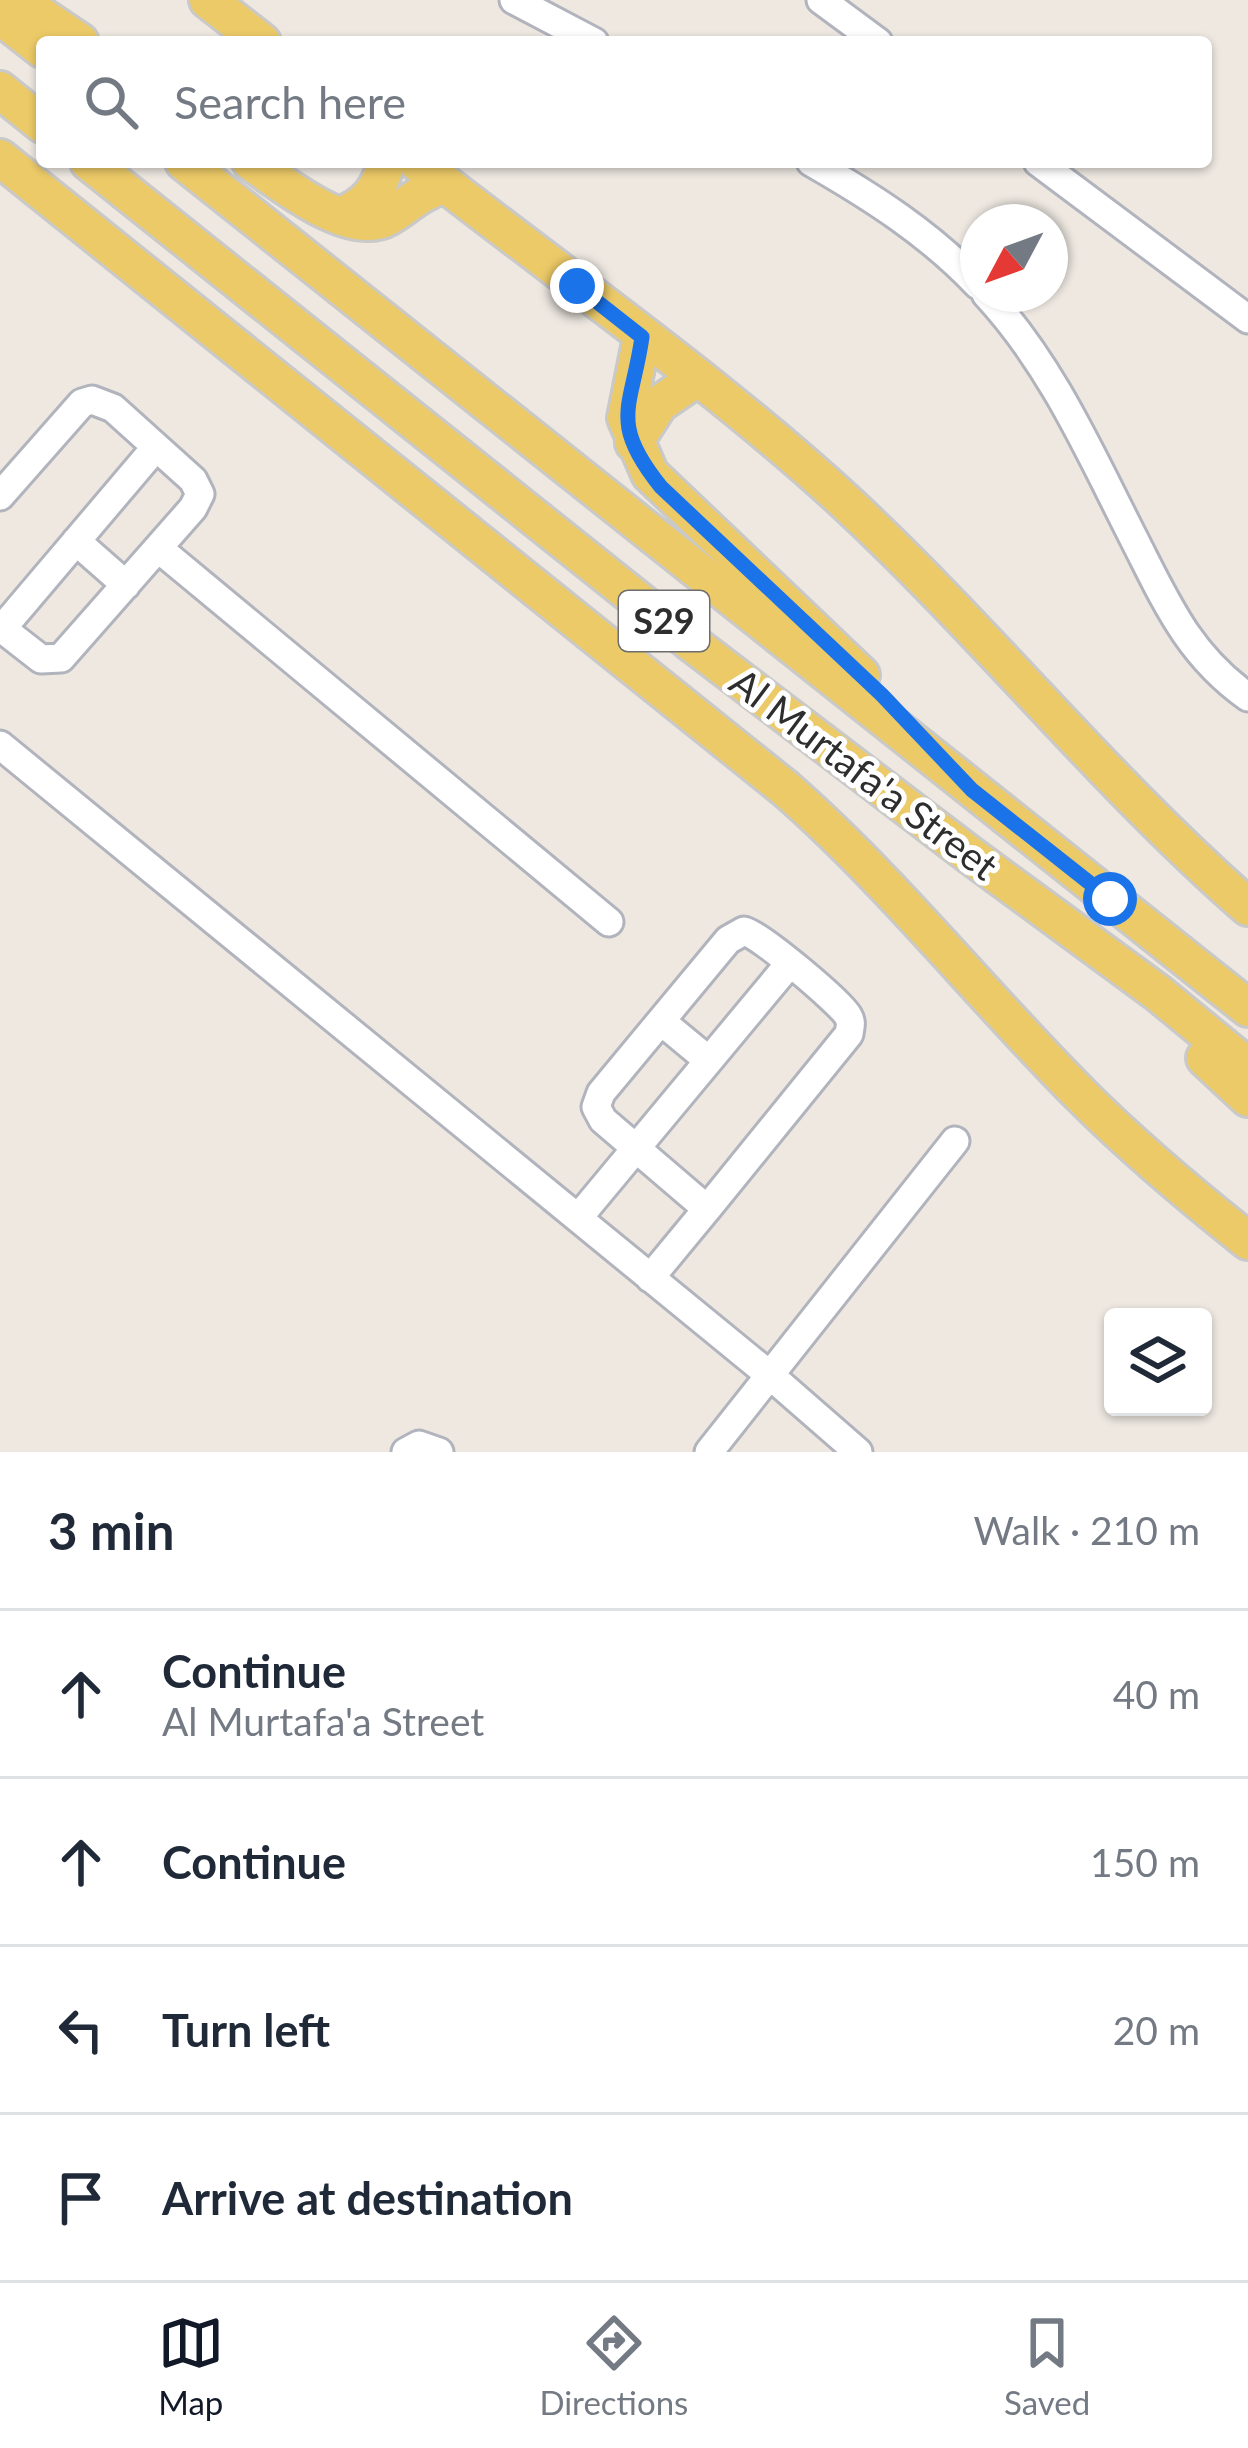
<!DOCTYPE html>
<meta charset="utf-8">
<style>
body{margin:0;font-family:Lato,sans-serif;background:#f6f6f7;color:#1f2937}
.controls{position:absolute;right:36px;bottom:36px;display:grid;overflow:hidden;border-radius:12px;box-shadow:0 3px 9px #0004}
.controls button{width:108px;height:108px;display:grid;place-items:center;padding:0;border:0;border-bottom:3px solid #e0e1e3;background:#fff;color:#1f2937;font:60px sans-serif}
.compass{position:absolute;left:960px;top:204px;width:108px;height:108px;border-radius:50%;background:#fff;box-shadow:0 3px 9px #0004;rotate:229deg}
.stop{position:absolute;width:36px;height:36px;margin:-27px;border:9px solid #1a73e8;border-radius:50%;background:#fff}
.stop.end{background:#1a73e8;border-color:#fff;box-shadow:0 3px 12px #0008}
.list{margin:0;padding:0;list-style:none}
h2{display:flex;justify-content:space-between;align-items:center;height:156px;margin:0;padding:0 48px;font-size:51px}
h2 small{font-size:39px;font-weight:400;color:#747a83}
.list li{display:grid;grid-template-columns:78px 1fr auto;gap:36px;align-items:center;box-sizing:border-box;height:168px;padding:0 48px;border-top:3px solid #e0e1e3}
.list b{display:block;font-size:45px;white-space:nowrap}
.list p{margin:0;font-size:39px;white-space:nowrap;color:#747a83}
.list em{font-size:39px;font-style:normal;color:#747a83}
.icon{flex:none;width:66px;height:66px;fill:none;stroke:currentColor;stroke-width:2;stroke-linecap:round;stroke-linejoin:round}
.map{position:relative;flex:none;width:1248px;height:1452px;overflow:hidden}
.search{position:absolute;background:#fff;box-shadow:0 3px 9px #0004;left:36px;right:36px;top:36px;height:132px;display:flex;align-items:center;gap:30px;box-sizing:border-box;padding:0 42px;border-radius:12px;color:#747a83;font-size:45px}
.sheet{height:828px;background:#fff}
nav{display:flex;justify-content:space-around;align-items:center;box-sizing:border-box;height:168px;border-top:3px solid #e0e1e3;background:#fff;font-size:33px;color:#747a83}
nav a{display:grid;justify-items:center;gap:6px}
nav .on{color:#111827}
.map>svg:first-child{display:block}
</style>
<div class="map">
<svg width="1248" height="1452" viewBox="0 0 1248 1452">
<rect width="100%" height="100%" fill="#eee8e1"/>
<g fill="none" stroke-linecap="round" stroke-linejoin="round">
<g stroke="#b1b4bd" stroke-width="33">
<path id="minor" d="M 514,0 L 594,42
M 821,0 L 878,42
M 811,162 C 872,197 930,234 978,285
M 1038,162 L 1248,319
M 986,294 C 1052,365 1091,455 1135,541 C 1167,604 1189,655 1248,697
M 0,496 L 82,403 L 92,400 L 113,408 L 193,480 L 200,494 L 193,508 L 61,658 L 41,659 L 0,627
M 76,541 L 126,585
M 158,548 L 609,922
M 0,631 L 156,447
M 0,745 L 772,1377 L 858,1452
M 744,931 C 758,933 840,1002 848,1016 C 852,1023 850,1026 849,1034 L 707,1209 L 603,1120 L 596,1107 L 601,1093 L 728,940 Z
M 661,1021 L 708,1060
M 578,1218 L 790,963
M 650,1278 L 707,1209
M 406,1452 L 419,1445 L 439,1452
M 709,1452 L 955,1141"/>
</g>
<g stroke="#c9c9c9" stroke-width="42">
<path id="major" d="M 18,0 L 80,42
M 208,0 L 262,42
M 0,16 L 42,49
M 0,90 L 42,124
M 0,158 L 786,789 C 893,883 981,995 1081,1095 C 1133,1147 1190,1195 1248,1241
M 89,162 L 693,644 L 970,855 L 1158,993 L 1248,1067
M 184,162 L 1248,1008
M 251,162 C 283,184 350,239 388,217 C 409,205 421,190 446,185
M 417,162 C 562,276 716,382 851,507 C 989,636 1106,783 1248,907
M 340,216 C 366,206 380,190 386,162
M 642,337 L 626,418 L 650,474 L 861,675
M 634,443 L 659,404 L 697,378
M 1205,1058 L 1248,1098"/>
</g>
<use href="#minor" stroke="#fff" stroke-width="27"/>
<use href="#major" stroke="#ecca68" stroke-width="36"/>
</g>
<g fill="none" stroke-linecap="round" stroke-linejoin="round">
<path stroke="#1a73e8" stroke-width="15" d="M 577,286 L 642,337 C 632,408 608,421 661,487 L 882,695 L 972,790 L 1110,899"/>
</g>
<g text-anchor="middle" stroke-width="10" stroke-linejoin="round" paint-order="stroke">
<rect fill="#fff" stroke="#6d6d6d" stroke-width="3" x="619" y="591" width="90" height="60" rx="9"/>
<g font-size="36" font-weight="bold" fill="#2e2e2e">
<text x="664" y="634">S29</text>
</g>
<g font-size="39" fill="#2e2e2e" stroke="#fff">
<text transform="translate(864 774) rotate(37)" y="14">Al Murtafa'a Street</text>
</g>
</g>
</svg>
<div class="controls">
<button><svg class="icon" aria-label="layers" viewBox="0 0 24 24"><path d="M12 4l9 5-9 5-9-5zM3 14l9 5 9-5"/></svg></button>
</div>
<svg class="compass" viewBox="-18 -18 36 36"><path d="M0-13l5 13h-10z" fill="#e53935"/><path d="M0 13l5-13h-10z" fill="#747a83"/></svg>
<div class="stop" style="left:1110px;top:899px"></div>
<div class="stop end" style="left:577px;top:286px"></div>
<div class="search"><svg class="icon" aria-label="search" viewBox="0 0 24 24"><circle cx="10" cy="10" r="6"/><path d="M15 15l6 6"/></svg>Search here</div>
</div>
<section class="sheet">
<h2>3 min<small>Walk · 210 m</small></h2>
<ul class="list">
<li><svg class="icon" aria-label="ahead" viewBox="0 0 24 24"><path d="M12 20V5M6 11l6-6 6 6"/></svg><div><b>Continue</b><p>Al Murtafa'a Street</p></div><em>40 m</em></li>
<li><svg class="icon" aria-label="ahead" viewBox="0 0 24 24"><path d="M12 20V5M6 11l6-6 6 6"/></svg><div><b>Continue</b></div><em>150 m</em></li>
<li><svg class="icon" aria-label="left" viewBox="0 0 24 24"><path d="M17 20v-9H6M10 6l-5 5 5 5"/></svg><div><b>Turn left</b></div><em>20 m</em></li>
<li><svg class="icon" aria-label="arrive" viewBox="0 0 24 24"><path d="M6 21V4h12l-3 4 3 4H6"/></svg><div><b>Arrive at destination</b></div></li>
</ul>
</section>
<nav>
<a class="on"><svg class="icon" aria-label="map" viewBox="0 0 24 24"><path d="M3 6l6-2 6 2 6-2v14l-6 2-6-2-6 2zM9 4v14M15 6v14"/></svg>Map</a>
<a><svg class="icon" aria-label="directions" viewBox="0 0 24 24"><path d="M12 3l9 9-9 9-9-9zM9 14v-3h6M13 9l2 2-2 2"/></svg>Directions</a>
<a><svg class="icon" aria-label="saved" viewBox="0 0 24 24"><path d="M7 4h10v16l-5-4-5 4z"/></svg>Saved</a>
</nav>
